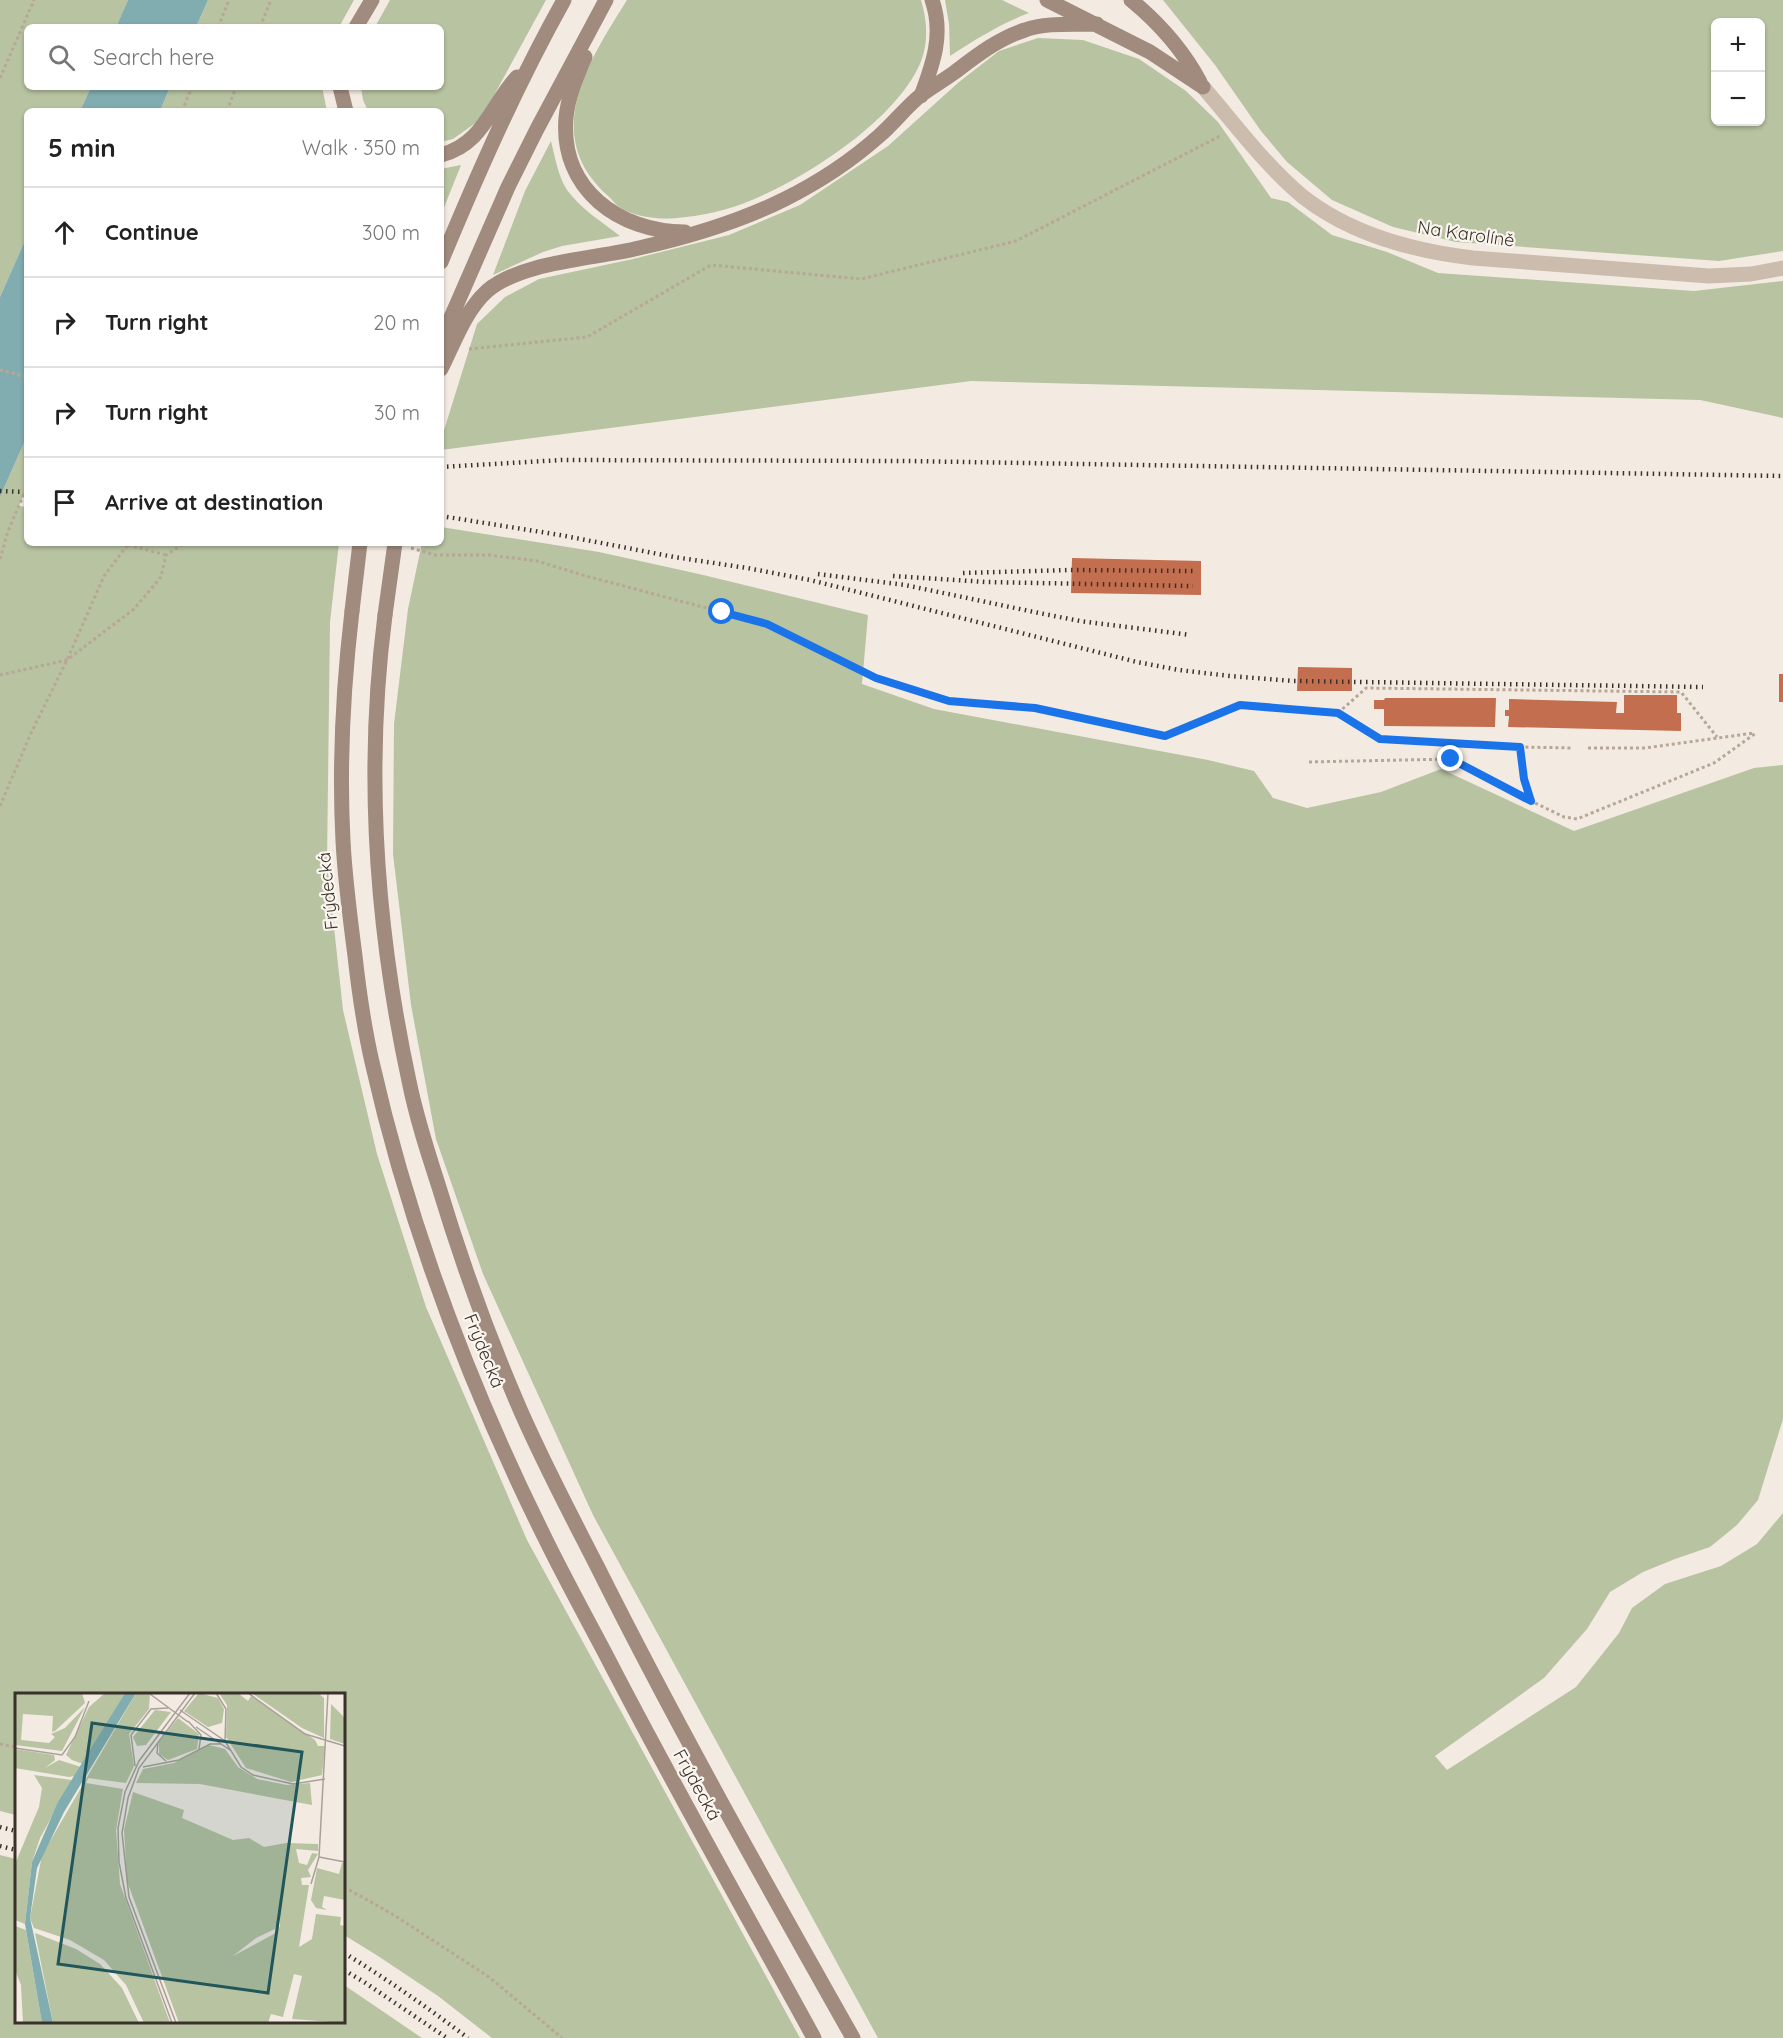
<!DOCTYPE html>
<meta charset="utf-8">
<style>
body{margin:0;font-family:Quicksand,sans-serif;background:#f2f2f2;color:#222}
.controls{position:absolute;right:18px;top:18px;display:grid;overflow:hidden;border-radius:9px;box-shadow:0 2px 4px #0004}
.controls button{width:54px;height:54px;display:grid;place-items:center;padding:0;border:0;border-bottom:2px solid #e0e0e0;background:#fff;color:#222;font:30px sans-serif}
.stop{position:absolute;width:18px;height:18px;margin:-14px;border:4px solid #1a73e8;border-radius:50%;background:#fff}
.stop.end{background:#1a73e8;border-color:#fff;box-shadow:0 2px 6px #0008}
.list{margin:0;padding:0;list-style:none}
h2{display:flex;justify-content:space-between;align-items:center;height:78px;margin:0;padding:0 24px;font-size:26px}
h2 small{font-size:20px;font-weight:400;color:#767676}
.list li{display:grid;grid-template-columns:39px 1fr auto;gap:18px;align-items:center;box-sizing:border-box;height:90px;padding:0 24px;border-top:2px solid #e0e0e0}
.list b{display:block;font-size:22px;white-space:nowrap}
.list em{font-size:20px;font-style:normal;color:#767676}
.icon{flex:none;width:33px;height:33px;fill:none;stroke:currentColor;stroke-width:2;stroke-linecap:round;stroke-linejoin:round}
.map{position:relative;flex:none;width:1783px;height:2038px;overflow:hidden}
.search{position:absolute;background:#fff;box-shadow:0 2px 4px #0004;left:24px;top:24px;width:420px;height:66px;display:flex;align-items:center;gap:15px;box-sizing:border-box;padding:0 21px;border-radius:9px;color:#767676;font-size:22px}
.panel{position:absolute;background:#fff;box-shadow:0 2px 4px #0004;left:24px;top:108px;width:420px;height:438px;border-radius:9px}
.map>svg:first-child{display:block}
</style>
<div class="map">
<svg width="1783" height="2038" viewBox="0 0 1783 2038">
<rect width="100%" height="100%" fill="#f3ebe2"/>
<path fill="#b7c3a1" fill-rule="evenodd" d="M 0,0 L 128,0 L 116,27 L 27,27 L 27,87 L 91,87 L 80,111 L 27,111 L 27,236 L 0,297 Z
M 208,0 L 354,0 L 339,27 L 196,27 Z
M 390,0 L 546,0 L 481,119 L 453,139 L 441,142 L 441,111 L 368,111 L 363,100 L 361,87 L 441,87 L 441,27 L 375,27 Z
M 627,0 L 921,0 C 928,23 929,48 917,70 C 889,124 807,177 752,200 C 729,210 702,216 677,218 C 660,220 639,217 624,210 C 617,207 612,199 607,195 C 540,134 589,61 627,0 Z
M 945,0 L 1002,0 L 1029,13 C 1000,24 976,39 950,56 L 949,24 Z
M 1163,0 L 1783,0 L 1783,251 L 1719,261 L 1456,242 L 1393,227 L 1332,200 L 1287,162 L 1261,131 L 1215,65 ZM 1716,22 L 1760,22 L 1760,122 L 1716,122 Z
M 1038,38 L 1083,40 L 1139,59 L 1186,91 L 1218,122 L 1271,198 L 1288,202 L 1332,235 L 1387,252 L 1438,273 L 1694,291 L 1783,281 L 1783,418 L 1700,400 L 971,381 L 441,450 L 441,440 L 477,324 L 505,297 L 539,279 L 633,259 L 729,235 L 800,205 L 888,146 L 959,82 L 999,51 Z
M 170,87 L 322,87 L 327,111 L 160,111 Z
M 551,141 C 555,157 558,176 567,190 C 581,209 602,222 620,236 L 562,246 L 543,252 L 493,275 L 525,191 Z
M 461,165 L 441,215 L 441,169 Z
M 27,436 L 27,487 L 19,506 L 27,507 L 27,543 L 339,543 L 330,622 L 327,863 L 343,1010 L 377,1154 L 426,1307 L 527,1540 L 800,2038 L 492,2038 L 438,1996 L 378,1956 L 344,1935 L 344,1694 L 16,1694 L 16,1815 L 0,1811 L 0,497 Z
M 441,527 L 599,552 L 699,574 L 868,615 L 862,684 L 934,709 L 1208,760 L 1254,771 L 1273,798 L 1307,808 L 1381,792 L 1441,769 L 1574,831 L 1754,768 L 1783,765 L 1783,1419 L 1758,1500 L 1737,1525 L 1710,1547 L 1675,1559 L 1643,1572 L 1610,1592 L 1587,1629 L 1544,1678 L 1435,1756 L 1447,1770 L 1576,1687 L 1619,1633 L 1632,1608 L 1665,1584 L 1721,1566 L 1757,1544 L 1783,1513 L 1783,2038 L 878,2038 L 593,1515 L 483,1274 L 436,1139 L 411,1005 L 393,854 L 394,724 L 408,609 L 422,543 L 441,543 Z
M 0,1855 L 16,1859 L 16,2022 L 344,2022 L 344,1985 L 422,2038 L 0,2038 Z"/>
<path fill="#81adb0" d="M 128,0 L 208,0 L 196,27 L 116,27 Z
M 91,87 L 170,87 L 160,111 L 80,111 Z
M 27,236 L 27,436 L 0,497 L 0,297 Z"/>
<path fill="#c36e4f" d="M 1072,558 L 1201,561 L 1201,595 L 1071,593 Z
M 1298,667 L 1352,668 L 1352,691 L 1297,691 Z
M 1779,674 L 1783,674 L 1783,702 L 1779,702 Z
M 1624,695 L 1677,695 L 1677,713 L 1681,713 L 1681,731 L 1508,727 L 1509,716 L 1505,716 L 1505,710 L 1509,710 L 1509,699 L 1617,702 L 1616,713 L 1624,713 Z
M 1385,698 L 1496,698 L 1495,727 L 1384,726 L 1384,709 L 1374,709 L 1374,700 L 1384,700 Z"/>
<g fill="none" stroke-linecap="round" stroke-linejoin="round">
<path stroke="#b8a697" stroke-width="3" stroke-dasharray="3 3" stroke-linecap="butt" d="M 218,27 L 229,0
M 260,27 L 271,0
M 0,78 L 34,0
M 182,111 L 192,87
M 227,111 L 236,87
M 469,349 L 587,337 L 711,265 L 861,279 L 1016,241 L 1222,135
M 0,370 L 27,377
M 128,545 L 166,555
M 411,548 L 435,555 L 489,555 L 537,561 L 586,576 L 767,624 L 876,678 L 949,701 L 1035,707 L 1165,736 L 1240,705 L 1338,713 L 1380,739 L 1520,747 L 1572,748
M 0,559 L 8,531 L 27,487
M 0,675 L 67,660 L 134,609 L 161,577 L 166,555 L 185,543
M 1338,713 L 1366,688 L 1681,692 L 1717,737
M 1520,747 L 1524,779 L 1531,801 L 1564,817 L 1577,819 L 1714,763 L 1756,733
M 1588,748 L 1645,748 L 1754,733
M 1309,762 L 1451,759 L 1529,800
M 0,806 L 31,733 L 67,660 L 104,576 L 129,543
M 0,1744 L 16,1747
M 344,1887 L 394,1915 L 489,1977 L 562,2038"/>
<path stroke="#ccbcad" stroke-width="15" d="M 1203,87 C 1235,124 1265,165 1302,196 C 1350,234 1413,251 1473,258 L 1709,276 L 1751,274 L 1783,268"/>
<path stroke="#a08b7e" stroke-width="15" d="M 1047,0 L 1150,52 L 1203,87
M 1131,0 C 1159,23 1183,50 1200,82
M 356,27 L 372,0
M 585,57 C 577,76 568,96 566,118 C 560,189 619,232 685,232
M 340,87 L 346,111
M 921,96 C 933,64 944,34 932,0
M 441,155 C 483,144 490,107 517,77
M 441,262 C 478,173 517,84 564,0
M 441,353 L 449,322 L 508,187 L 537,129 L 606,0
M 441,369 C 454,343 465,311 487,291 C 522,261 595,259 639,248 C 688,237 739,222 785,199 C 819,182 851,161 879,136 C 894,123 906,107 921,95 C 932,87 944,80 955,72 C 976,56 999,38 1025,30 C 1047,22 1074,25 1097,24
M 352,611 C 343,688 339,765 343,841 C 345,880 350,918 355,956 C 359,992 364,1027 372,1062 C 409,1226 470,1387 545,1538 C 564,1577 585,1615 605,1653 C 672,1783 744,1910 814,2038
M 385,615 C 365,770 376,928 409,1081 C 416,1116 427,1150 438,1184 C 460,1257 486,1330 516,1400 C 540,1457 569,1511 597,1566 C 677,1726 765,1882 853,2038"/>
<path stroke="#3a312b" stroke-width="4.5" stroke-dasharray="1.5 4.5" stroke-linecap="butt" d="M 441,467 L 562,460 L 908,461 L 1783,476
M 0,491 L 27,492
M 441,516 L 560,535 L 674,557 L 747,568 L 810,580 L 1137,662 L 1179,670 L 1230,676 L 1293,681 L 1703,687
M 963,573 L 1070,570 L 1194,571
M 818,574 L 905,585 L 1034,612 L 1080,621 L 1190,635
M 893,576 L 986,582 L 1193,586
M 0,1827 L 16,1831
M 0,1846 L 16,1850
M 344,1953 C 387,1979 428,2008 468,2038
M 344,1970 L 364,1982 L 447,2038"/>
<path stroke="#a08b7e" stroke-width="15" d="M 352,611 L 360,543
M 385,615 L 395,543"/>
</g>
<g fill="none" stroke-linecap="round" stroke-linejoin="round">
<path stroke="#1a73e8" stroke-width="8" d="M 722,612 L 767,624 L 876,678 L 949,701 L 1035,708 L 1165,736 L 1240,705 L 1338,713 L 1380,739 L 1520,747 L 1524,779 L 1531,801 L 1451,759"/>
</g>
<g text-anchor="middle" stroke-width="4.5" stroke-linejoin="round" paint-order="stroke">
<g font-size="18" fill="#3a312b" stroke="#faf5ee">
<text transform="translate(1466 234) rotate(8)" y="6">Na Karolíně</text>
<text transform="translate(328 891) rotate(-96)" y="6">Frýdecká</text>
<text transform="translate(484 1351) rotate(68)" y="6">Frýdecká</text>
<text transform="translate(697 1785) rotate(61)" y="6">Frýdecká</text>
</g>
</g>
<g transform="translate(15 1693)">
<rect width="330" height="330" fill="#f3ebe2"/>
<path d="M 0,0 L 67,0 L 70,10 L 40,38 L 37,39 L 38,23 L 8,21 L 6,47 L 34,50 L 40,44 L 36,41 L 50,35 L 70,14 L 47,58 L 0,52 ZM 90,0 L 110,0 L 68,71 L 57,67 L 51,62 L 74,14 ZM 121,0 L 135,0 L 134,16 L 114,41 L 119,73 L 111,90 L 73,85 L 71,90 L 108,96 L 101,137 L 105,191 L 155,330 L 129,330 L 111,292 L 89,267 L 55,247 L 19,235 L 15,225 L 27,162 ZM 184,0 L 203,5 L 209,16 L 207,30 L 193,34 L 169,18 ZM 204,0 L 223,0 L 233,8 L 236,3 L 300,47 L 303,53 L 310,53 L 307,82 L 276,89 L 231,75 L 211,44 L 212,12 ZM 237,0 L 303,0 L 309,5 L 309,45 L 287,35 ZM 316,11 L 330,25 L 330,51 L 315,46 ZM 140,17 L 156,19 L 131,52 L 122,53 L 118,44 ZM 163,25 L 184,41 L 182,56 L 153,67 L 144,61 L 144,49 ZM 194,52 L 210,56 L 223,74 L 242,86 L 272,92 L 295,90 L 297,112 L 185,91 L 121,90 L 128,76 L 159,70 ZM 0,56 L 39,62 L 40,67 L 30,75 L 44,67 L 66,74 L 60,83 L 54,84 L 0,75 ZM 19,82 L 57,87 L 25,145 L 17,169 L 10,231 L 0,227 L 0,171 L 24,114 L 27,95 ZM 118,99 L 169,117 L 167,125 L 218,147 L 234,145 L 249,154 L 271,150 L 303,151 L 303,158 L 281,156 L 284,170 L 292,172 L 297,160 L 303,161 L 293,177 L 296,184 L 286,185 L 287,192 L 294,192 L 284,254 L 297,246 L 301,221 L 326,224 L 325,232 L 330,233 L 330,330 L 277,326 L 287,283 L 279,281 L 268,324 L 256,321 L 253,330 L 164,330 L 112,188 L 109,137 ZM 265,221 L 265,233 L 259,241 L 218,263 L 241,245 L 260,236 ZM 327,170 L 330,170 L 330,207 L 309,203 L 307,214 L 312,217 L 301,215 L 296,207 L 302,175 L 324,181 ZM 0,233 L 11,237 L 27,330 L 8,330 L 6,292 L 0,277 ZM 20,240 L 61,256 L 85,271 L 107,295 L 124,330 L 38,330 Z" fill="#b7c3a1" fill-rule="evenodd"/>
<path d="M 110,0 L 121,0 L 49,119 L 22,175 L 15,225 L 38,330 L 27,330 L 10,231 L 17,169 L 43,109 Z" fill="#81adb0"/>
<path fill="none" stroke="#a9a199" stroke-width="1.5" d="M 201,0 L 211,16 L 210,48M 233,0 L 290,41 L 330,53M 135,1 L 173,29M 165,17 L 210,48 L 226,74 L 238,82 L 278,91 L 310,86M 173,28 L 186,42 L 184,56M 181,34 L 215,57M 143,49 L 142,60 L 151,68M 0,55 L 47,62 L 60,44 L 74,8M 120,73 L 116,42 L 136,16 L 153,15M 128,74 L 164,67 L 195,51 L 206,51M 304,164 L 330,169M 296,191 L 304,164 L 313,0M 157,330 L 111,205 L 104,169 L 103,135 L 110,99 L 124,68 L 175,0M 161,330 L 114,204 L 107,140 L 113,105 L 124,75 L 180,0"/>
<path fill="#21565b" fill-opacity="0.15" stroke="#21565b" stroke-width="3" d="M 77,30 L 287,59 L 253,300 L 43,271 Z"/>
<rect width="330" height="330" fill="none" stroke="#3a312b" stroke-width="3"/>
</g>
</svg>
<div class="controls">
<button>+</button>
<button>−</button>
</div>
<div class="stop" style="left:722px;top:612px"></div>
<div class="stop end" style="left:1451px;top:759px"></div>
<div class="search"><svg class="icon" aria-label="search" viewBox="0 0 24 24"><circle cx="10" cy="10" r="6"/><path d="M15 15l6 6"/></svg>Search here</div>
<section class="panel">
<h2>5 min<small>Walk · 350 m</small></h2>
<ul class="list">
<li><svg class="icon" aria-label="ahead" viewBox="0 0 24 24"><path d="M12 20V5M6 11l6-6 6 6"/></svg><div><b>Continue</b></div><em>300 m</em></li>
<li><svg class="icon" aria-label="right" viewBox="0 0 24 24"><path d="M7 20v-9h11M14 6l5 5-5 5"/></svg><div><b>Turn right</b></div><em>20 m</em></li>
<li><svg class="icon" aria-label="right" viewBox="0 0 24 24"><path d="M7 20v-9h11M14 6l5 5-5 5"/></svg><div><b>Turn right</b></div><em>30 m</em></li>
<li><svg class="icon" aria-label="arrive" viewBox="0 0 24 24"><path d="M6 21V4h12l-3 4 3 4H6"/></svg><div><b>Arrive at destination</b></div></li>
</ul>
</section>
</div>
